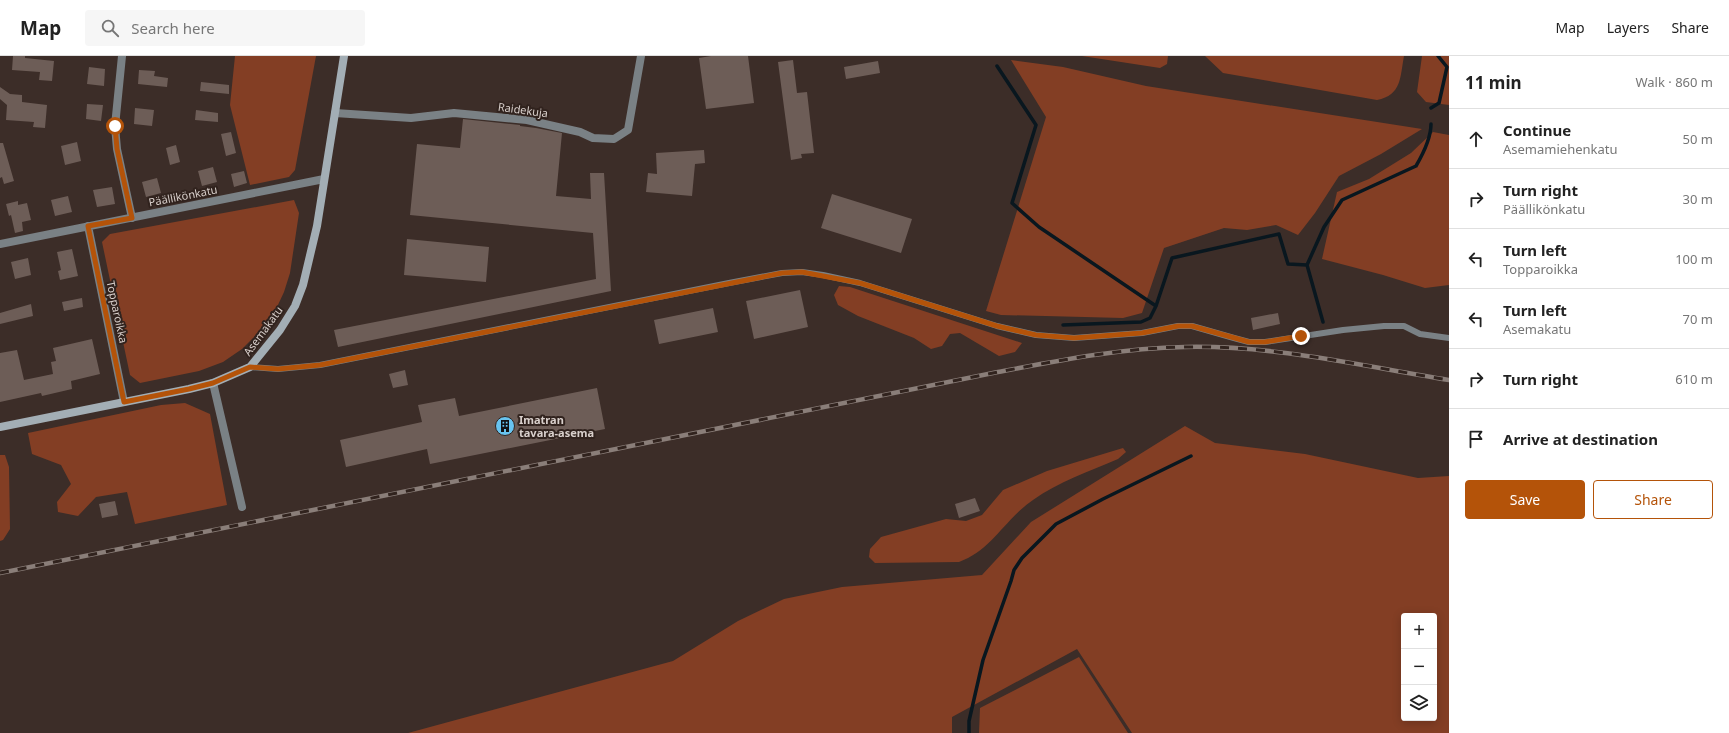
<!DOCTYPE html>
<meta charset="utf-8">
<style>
body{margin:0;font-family:"Noto Sans",sans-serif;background:#f6f6f6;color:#222}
.controls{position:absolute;right:12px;bottom:12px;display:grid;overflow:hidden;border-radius:4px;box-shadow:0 2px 10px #0003}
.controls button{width:36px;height:36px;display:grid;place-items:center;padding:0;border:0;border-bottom:1px solid #e0e0e0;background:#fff;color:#222;font:20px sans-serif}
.stop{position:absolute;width:12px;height:12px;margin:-9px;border:3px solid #b45309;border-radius:50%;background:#fff}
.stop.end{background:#b45309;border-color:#fff;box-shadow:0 1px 4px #0008}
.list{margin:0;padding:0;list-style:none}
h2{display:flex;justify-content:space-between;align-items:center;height:52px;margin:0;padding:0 16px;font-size:17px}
h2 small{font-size:13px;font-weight:400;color:#767676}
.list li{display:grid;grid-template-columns:26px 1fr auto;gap:12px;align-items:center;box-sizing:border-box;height:60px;padding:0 16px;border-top:1px solid #e0e0e0}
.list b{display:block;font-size:15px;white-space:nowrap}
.list p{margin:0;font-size:13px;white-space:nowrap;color:#767676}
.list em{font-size:13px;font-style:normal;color:#767676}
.actions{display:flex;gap:8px;padding:12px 16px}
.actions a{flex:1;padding:9px 0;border:1px solid #b45309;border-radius:4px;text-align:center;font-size:14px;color:#b45309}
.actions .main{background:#b45309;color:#fff}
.icon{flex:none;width:22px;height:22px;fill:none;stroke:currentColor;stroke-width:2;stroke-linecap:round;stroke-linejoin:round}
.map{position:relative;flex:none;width:1449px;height:677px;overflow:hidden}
header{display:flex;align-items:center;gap:24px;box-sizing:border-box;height:56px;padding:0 20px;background:#fff;border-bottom:1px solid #e0e0e0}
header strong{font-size:19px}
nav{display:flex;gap:22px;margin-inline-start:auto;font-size:14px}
.search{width:280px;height:36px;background:#f6f6f6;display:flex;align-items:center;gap:10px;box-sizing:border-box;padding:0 14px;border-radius:4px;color:#767676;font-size:15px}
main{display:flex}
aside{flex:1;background:#fff}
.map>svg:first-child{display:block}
</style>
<header>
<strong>Map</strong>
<div class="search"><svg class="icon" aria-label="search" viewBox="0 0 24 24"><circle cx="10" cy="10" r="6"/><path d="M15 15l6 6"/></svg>Search here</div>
<nav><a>Map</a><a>Layers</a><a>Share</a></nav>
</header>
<main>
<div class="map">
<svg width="1449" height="677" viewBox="0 0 1449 677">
<rect width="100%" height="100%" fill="#3c2d28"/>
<path fill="#833e24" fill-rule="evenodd" d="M 235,0 L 316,0 L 295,114 L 289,121 L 250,129 L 230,49 Z
M 1082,0 L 1168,0 L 1167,8 L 1160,12 Z
M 1205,0 L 1404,0 C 1400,21 1402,39 1377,44 L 1223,17 Z
M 1422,0 L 1449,0 L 1449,49 L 1426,46 L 1417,36 Z
M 1011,4 L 1063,11 L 1146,30 L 1422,73 L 1381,98 L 1339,120 L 1315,157 L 1298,179 L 1276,169 L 1247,174 L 1224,172 L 1164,192 L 1142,257 L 1123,262 L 1001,259 L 986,255 L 1046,61 Z
M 1433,76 L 1449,79 L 1449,229 L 1425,232 L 1383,219 L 1322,203 L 1337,136 L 1369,123 L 1411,97 Z
M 294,144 L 299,157 L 290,217 L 284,236 L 277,251 L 255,280 L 242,293 L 223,306 L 199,315 L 140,327 L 130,319 L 102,186 L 110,178 Z
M 839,230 L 850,231 L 1022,287 L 1015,296 L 999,300 L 960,277 L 950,278 L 942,290 L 931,293 L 914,282 L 858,260 L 838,249 L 834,239 Z
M 185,347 L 210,358 L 227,449 L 135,468 L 127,436 L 96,441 L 78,460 L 58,456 L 57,446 L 71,428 L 61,409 L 32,398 L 28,377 L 161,349 Z
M 1185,370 L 1215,387 L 1305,398 L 1418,422 L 1449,420 L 1449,677 L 1132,677 L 1077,593 L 952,661 L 952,677 L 408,677 L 673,605 L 738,565 L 784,543 L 842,531 L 982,519 L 1031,466 ZM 1404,560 L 1434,560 L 1434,662 L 1404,662 Z
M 1123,392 L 1126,396 L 1118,403 C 1090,415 1058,426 1033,444 C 1005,463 991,495 959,506 L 875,507 L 869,501 L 870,493 L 881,481 L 946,463 L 966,465 L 982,459 L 1003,434 L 1047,415 Z
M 0,399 L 5,399 L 9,411 L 10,473 L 3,484 L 0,485 Z
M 1079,601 L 1128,677 L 979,677 L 980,652 Z"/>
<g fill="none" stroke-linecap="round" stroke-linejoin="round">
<path stroke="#09171f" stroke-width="3.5" d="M 997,10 L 1036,69 L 1012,147 L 1039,171 L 1156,250
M 1431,52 L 1439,47 L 1447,11 L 1438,0
M 1323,266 L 1307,209 L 1324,171 L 1342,144 L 1416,110 C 1423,98 1431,82 1431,68
M 1063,269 L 1141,266 L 1150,262 L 1156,250 L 1172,202 L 1279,178 L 1288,208 L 1307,209
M 969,677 L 969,665 L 983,604 L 1011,525 L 1014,514 L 1022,502 L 1056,468 L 1103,443 L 1191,400"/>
</g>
<path fill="#6d5d57" d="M 13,0 L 25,0 L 25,2 L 54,5 L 52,25 L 39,24 L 40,16 L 12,14 Z
M 711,0 L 748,0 L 754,47 L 706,53 L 699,2 Z
M 793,4 L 797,37 L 807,36 L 814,97 L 801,98 L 802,102 L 791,104 L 778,6 Z
M 878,5 L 880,17 L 846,23 L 844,11 Z
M 89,11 L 105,13 L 104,30 L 87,28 Z
M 139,14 L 155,15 L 154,20 L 168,22 L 167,31 L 138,28 Z
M 201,26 L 229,29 L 229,38 L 200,35 Z
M 0,31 L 10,38 L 22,39 L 22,46 L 47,49 L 45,72 L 33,71 L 34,66 L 6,64 L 7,49 L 0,43 Z
M 87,48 L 103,49 L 101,65 L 86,63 Z
M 135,52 L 154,54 L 152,70 L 134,68 Z
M 196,54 L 218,57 L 218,66 L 195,64 Z
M 463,63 L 520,69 L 520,70 L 536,72 L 562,77 L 556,140 L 591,143 L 590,117 L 604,117 L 611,235 L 338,291 L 334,274 L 596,223 L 593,177 L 410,159 L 417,88 L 460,92 Z
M 231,76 L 236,97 L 226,100 L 221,78 Z
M 77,86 L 81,105 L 65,109 L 61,90 Z
M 0,87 L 3,87 L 14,125 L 4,128 L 2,121 L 0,122 Z
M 176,89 L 180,106 L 170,109 L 166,92 Z
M 704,94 L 705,107 L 695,108 L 692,140 L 646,136 L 648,117 L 657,118 L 656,97 Z
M 213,111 L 217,126 L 202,130 L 198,115 Z
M 244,115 L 247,127 L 234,131 L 231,118 Z
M 157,122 L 161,137 L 146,141 L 142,126 Z
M 112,131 L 115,148 L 97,151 L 93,134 Z
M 832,138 L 912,163 L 901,197 L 821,172 Z
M 68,140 L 72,156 L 55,160 L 51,144 Z
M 18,145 L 18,149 L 27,147 L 31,164 L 22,166 L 23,175 L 15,177 L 11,159 L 9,160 L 6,148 Z
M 407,183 L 489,191 L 486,226 L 404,219 Z
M 72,193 L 78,220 L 60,224 L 58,215 L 61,214 L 57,196 Z
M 28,202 L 31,219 L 15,223 L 11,206 Z
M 800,234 L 808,271 L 754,283 L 746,245 Z
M 82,242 L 83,251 L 64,255 L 62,246 Z
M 31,248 L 33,260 L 0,268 L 0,257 Z
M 713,252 L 718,276 L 659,288 L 654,264 Z
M 1278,257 L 1280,268 L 1253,274 L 1251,262 Z
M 92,283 L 100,318 L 71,325 L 72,333 L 42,340 L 41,337 L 0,346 L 0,297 L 17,294 L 24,324 L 53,318 L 51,306 L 56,305 L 53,292 Z
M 405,314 L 408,329 L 393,332 L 389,318 Z
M 597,332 L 605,373 L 430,408 L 427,393 L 346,411 L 340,384 L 422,366 L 418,349 L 455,342 L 459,360 Z
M 975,442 L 980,455 L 959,462 L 955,448 Z
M 115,445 L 118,459 L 102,462 L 99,448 Z"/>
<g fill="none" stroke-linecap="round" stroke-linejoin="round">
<path stroke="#7a8185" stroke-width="6" d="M 250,311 L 278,313 L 320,309 L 729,227 L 782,217 L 802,216 L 823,219 L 860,227 L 997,270 L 1036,279 L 1074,282 L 1142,277 L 1178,270 L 1192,270 L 1234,282 L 1249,286 L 1265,286 L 1343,274 L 1384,270 L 1404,270 L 1420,278 L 1449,282"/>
<path stroke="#7a8185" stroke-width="8" d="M 122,0 L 115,70 L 117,93 L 132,162
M 335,57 L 411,62 L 454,57 L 527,64 L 580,76 L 593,82 L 614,83 L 628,74 L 641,0
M 88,170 L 124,346
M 0,188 L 324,123
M 213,327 L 242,451"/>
<path stroke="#a3aeb5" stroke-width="8" d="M 0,371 L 189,333 L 213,327 L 250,311 L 280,274 L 295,250 L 303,229 L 317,170 L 344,0"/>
<g stroke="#8a7e79" stroke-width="4.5">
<path id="rail" d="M 0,517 L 993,317 C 1056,305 1120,292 1185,291 C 1274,289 1362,310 1449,324"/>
</g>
<use href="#rail" stroke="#31231e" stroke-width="3" stroke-dasharray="9" stroke-linecap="butt"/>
</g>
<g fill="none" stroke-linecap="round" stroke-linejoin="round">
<path stroke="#b45309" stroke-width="5" d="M 115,70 L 117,93 L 132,162 L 88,170 L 124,346 L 189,333 L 213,327 L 250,311 L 278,313 L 320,309 L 782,217 L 802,216 L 860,227 L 997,270 L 1036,279 L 1074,282 L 1142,277 L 1178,270 L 1192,270 L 1249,286 L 1265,286 L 1301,280"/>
</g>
<defs>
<g id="building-disc" transform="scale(1)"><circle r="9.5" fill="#68c4f0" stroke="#31231e"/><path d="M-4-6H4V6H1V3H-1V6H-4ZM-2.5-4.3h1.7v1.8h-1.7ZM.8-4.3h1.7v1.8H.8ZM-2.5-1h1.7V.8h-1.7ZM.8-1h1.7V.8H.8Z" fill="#111"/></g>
</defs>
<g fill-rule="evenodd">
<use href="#building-disc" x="505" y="370"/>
</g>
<g text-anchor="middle" stroke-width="4" stroke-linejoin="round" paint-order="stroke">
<g font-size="11" fill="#d9d0cc" stroke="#31231e">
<text transform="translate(523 54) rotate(8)" y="4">Raidekuja</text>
<text transform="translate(183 140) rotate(-11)" y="4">Päällikönkatu</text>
<text transform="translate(117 256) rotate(78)" y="4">Topparoikka</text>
<text transform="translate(263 275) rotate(-54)" y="4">Asemakatu</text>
</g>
<g font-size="11" font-weight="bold" fill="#d9d0cc" stroke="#31231e" text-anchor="start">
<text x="519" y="368">Imatran<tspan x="519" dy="13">tavara-asema</tspan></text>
</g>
</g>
</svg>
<div class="controls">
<button>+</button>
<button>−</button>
<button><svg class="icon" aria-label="layers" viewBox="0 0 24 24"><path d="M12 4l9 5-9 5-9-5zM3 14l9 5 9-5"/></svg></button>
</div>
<div class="stop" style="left:115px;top:70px"></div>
<div class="stop end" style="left:1301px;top:280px"></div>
</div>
<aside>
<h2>11 min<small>Walk · 860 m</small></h2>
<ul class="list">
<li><svg class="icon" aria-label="ahead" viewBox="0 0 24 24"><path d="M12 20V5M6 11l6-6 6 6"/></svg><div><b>Continue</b><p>Asemamiehenkatu</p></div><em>50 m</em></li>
<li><svg class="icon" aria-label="right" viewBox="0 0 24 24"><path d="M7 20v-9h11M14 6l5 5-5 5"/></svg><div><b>Turn right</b><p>Päällikönkatu</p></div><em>30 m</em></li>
<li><svg class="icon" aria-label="left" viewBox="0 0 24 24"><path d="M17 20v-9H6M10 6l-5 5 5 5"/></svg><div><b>Turn left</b><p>Topparoikka</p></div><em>100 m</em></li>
<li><svg class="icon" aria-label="left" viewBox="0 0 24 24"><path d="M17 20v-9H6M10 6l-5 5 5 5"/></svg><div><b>Turn left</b><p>Asemakatu</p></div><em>70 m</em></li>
<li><svg class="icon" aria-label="right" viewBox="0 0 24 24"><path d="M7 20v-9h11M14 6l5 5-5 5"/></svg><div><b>Turn right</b></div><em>610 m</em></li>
<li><svg class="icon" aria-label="arrive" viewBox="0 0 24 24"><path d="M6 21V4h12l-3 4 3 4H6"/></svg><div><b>Arrive at destination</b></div></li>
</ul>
<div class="actions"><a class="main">Save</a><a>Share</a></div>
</aside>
</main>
